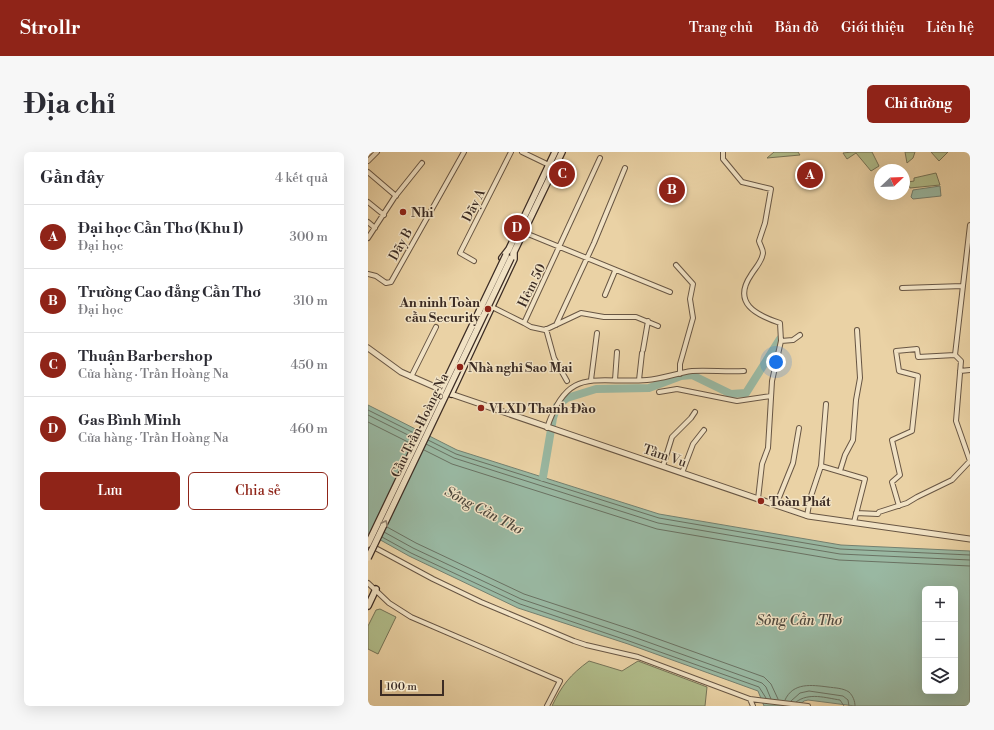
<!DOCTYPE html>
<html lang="vi">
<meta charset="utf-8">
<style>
body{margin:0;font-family:"Libre Bodoni",serif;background:#f7f7f7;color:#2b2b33}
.controls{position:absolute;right:12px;bottom:12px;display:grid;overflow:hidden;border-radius:6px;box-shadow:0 4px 16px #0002}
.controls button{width:36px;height:36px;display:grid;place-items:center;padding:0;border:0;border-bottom:1px solid #e1e1e2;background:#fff;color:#2b2b33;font:20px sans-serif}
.compass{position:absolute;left:506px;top:12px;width:36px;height:36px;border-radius:50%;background:#fff;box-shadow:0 4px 16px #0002;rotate:67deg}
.scale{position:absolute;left:12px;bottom:10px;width:64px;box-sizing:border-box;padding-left:4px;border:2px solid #3c2c24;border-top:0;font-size:11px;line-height:14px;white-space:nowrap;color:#3c2c24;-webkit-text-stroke:3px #f1e2c4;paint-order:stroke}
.you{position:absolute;left:408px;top:210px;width:14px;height:14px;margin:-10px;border:3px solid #fff;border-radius:50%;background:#1a73e8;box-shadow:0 0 0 6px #1a73e833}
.badge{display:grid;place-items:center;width:26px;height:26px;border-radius:50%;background:#8f2418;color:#fff;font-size:13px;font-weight:700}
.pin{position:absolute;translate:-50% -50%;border:2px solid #fff;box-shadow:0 1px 4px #0006}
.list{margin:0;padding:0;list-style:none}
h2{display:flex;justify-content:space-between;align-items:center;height:52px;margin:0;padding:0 16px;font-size:17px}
h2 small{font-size:13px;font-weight:400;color:#7c7c81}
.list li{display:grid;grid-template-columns:26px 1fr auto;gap:12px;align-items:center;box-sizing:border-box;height:64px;padding:0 16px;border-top:1px solid #e1e1e2}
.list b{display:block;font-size:15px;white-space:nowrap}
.list p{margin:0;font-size:13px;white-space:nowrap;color:#7c7c81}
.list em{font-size:13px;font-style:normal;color:#7c7c81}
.actions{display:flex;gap:8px;padding:12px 16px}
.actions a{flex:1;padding:9px 0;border:1px solid #8f2418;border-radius:6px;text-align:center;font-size:14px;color:#8f2418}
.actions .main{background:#8f2418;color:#fff}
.icon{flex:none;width:22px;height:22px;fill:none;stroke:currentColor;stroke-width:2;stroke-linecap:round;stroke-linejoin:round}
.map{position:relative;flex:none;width:602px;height:554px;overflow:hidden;border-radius:6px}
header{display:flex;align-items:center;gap:24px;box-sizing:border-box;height:56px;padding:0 20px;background:#8f2418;color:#fff}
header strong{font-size:19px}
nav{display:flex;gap:22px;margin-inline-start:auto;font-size:14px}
.intro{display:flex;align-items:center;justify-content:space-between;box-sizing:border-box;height:96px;padding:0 24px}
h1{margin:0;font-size:28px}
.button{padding:10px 18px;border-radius:6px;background:#8f2418;color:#fff;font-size:14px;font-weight:700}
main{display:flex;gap:24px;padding:0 24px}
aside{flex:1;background:#fff;border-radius:6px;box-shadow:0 4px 16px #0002}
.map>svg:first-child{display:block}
</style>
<header>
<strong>Strollr</strong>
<nav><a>Trang chủ</a><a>Bản đồ</a><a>Giới thiệu</a><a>Liên hệ</a></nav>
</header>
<div class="intro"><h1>Địa chỉ</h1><a class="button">Chỉ đường</a></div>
<main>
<aside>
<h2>Gần đây<small>4 kết quả</small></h2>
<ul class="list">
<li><span class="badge">A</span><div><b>Đại học Cần Thơ (Khu I)</b><p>Đại học</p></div><em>300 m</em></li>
<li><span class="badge">B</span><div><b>Trường Cao đẳng Cần Thơ</b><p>Đại học</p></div><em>310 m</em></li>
<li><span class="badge">C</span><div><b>Thuận Barbershop</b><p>Cửa hàng · Trần Hoàng Na</p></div><em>450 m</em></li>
<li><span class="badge">D</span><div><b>Gas Bình Minh</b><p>Cửa hàng · Trần Hoàng Na</p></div><em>460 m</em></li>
</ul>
<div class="actions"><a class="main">Lưu</a><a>Chia sẻ</a></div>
</aside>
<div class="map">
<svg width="602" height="554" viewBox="0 0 602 554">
<rect width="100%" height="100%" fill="#ead2a5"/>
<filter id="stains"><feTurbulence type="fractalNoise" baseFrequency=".005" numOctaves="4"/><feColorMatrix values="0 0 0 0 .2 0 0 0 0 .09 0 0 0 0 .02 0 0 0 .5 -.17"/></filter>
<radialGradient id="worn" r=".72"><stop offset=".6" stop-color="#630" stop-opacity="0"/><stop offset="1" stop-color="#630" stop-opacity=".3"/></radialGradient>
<path fill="#b1bd8b" stroke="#767458" d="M 406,0 L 430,0 L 432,3 L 399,6 Z
M 484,0 L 504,0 L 511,14 L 503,19 L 488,1 L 479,7 L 475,1 Z
M 537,0 L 547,0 L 545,6 L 539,11 Z
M 563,0 L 580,0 L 571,9 Z
M 568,21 L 572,33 L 542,36 L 540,30 L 546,29 L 546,26 Z
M 12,457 L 28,465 L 10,502 L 0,497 L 0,474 L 8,458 Z
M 221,509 L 254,519 L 270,509 L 339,535 L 337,554 L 184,554 C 194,533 202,523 221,509 Z"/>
<path fill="#99b8a2" stroke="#748070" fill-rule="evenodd" d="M 572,34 L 573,44 L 545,47 L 543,45 L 545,38 Z
M 0,253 L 89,298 L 291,362 L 473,393 L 602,399 L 602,554 L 487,554 L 440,548 L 436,549 L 430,554 L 396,554 L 390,539 L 260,492 L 150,456 L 41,404 L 0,381 ZM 557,437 L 587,437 L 587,539 L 557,539 Z"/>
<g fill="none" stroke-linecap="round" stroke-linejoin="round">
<path stroke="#6a7263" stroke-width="1" d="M 0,258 L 48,282
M 0,263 L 46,286
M 0,270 L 44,292
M 60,288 L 88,302 L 291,366 L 472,397 L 602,403
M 58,292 L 86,306 L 290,371 L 472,402 L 602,408
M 56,298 L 84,312 L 289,377 L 471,408 L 602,414
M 19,375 L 48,391 L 156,442 L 265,478 L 396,525 L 403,532 L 410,547
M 16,380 L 45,396 L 153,447 L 263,484 L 394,531 L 398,535 L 403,547
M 14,385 L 43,401 L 152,452 L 261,489 L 391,535 L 398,546
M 417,548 C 425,530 444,533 460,535 C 467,536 475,536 481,540 C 485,544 487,549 487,554
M 423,549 L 432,541 L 441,539 L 475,544 L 480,548 L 481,554
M 428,550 C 441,540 458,546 472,548 L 476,554"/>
<path stroke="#99b8a2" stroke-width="8" d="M 175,325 L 185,266 L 189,254 L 199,246 L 228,237 L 281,236 L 313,224 L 324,223 L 363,242 L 378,241 L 412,187"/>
<g stroke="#685644" stroke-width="6">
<path id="minor" d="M 154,0 L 181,13
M 355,0 L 355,7 L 374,30 L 403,37 L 397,71 L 391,89 C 392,93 395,97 395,101 C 394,110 387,116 383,123 C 364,151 388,163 412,171 L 413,189 L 404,229 L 400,296 L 394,312 L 390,347
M 232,6 L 156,171 L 163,175 L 177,178 L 213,161 L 236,165 L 268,165 L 290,174
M 0,9 L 9,0
M 0,20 L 28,44
M 0,50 L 16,63
M 0,70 L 7,76
M 602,73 L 587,203 L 593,209 L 588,269 L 602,309
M 155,80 L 302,140
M 0,86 L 26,46 L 54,11
M 106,109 L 92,101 L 143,0
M 308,113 L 325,132 L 322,147 L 325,166 L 312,212 L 312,222
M 0,122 L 8,124 L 18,131 L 23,130 L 96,0
M 534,136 L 595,134
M 237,143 L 247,119
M 124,155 L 156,171
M 188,173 L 226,91 L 257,16
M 178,177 L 186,206 L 199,229
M 413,189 L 425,188 L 432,183
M 275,198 L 280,169
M 592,219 L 602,218
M 43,225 L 68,175
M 223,228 L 229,181
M 247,228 L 249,200
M 271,228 L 274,201
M 291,240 L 309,237 L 369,249 L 403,244
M 179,276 C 200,213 227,232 279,228 C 294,227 309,221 324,219 C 341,218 358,220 376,219
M 295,314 L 304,285 L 323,266 L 327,260
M 453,314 L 458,252
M 472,319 L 477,303 L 485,288 L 488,248 L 492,226 L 489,178
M 314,321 L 325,292 L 336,278
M 408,353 L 425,311 L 431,276
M 531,354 L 524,330 L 532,323 L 524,288 L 544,279 L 550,224 L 531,219 L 528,199 L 549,197 L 550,205 L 587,203
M 488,361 L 510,362 L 511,360 L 539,351 L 549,345 L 584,328 L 602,309
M 439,364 L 442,347 L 453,314 L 497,327 L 486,370
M 0,392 L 65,427 L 113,450 L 206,489 L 218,493 L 270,505 L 382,547 L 385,554
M 0,431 L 21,451 L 43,465 L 192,529 L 179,554
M 382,547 L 440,554"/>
</g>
<g stroke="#685644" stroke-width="7">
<path id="tertiary" d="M 0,196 L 33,220 L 83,242 L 440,364 L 602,387"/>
</g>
<g stroke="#3c2c24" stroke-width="8">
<path id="secondary" d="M 140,99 L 187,0
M 145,102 L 194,0
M 134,106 L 141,97
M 83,242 L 146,107 L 146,100
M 0,454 L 8,437"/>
</g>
<use href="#minor" stroke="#f1e2c4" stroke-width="4"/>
<use href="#tertiary" stroke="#f1e2c4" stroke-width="5"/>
<use href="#secondary" stroke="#f1e2c4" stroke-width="5.5"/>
<g stroke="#3c2c24" stroke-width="8" stroke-linecap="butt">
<path id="secondary-bridge" d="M 0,392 L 138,103
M 0,406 L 143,106"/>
</g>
<use href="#secondary-bridge" stroke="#f1e2c4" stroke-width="5.5"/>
</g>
<defs><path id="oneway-chevron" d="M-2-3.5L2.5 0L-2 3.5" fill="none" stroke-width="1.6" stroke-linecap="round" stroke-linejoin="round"/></defs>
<use stroke="#968774" href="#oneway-chevron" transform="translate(17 371) rotate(-64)"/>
<g fill="#8f2418" stroke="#f1e2c4" stroke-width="1.5">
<circle cx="35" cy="60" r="4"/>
<circle cx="120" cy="157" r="4"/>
<circle cx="92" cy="215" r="4"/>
<circle cx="113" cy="256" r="4"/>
<circle cx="393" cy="349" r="4"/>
</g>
<g text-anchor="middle" stroke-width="3" stroke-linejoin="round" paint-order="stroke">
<g font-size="13" fill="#3c2c24" stroke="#f1e2c4">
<text transform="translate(105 53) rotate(-63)" y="5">Dãy A</text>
<text transform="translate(32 92) rotate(-61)" y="5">Dãy B</text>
<text transform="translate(163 133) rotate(-64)" y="5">Hẻm 50</text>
<text transform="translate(51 273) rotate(-64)" y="5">Cầu Trần Hoàng Na</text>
<text transform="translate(297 303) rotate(19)" y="5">Tầm Vu</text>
</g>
<g font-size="13" font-weight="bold" fill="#3c2c24" stroke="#f1e2c4" text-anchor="start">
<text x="43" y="65">Nhi</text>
<text x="112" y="155" text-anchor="end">An ninh Toàn<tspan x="112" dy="15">cầu Security</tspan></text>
<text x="100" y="220">Nhà nghỉ Sao Mai</text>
<text x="121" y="261">VLXD Thanh Đào</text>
<text x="401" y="354">Toàn Phát</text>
</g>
<g font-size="14" font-style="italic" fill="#4f483d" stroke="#f1e2c4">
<text transform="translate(116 358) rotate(28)" y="5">Sông Cần Thơ</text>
<text x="431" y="473">Sông Cần Thơ</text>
</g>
</g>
<rect width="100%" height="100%" filter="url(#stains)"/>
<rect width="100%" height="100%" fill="url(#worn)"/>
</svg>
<div class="controls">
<button>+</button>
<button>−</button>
<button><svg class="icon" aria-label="layers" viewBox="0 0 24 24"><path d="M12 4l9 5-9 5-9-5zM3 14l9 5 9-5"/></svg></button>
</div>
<svg class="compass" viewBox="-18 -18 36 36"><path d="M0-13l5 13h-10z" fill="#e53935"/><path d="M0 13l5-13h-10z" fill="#7c7c81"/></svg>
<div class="scale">100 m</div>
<div class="you"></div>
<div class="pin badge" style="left:442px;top:23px">A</div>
<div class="pin badge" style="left:304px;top:38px">B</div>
<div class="pin badge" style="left:194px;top:22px">C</div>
<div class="pin badge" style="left:149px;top:76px">D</div>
</div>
</main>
